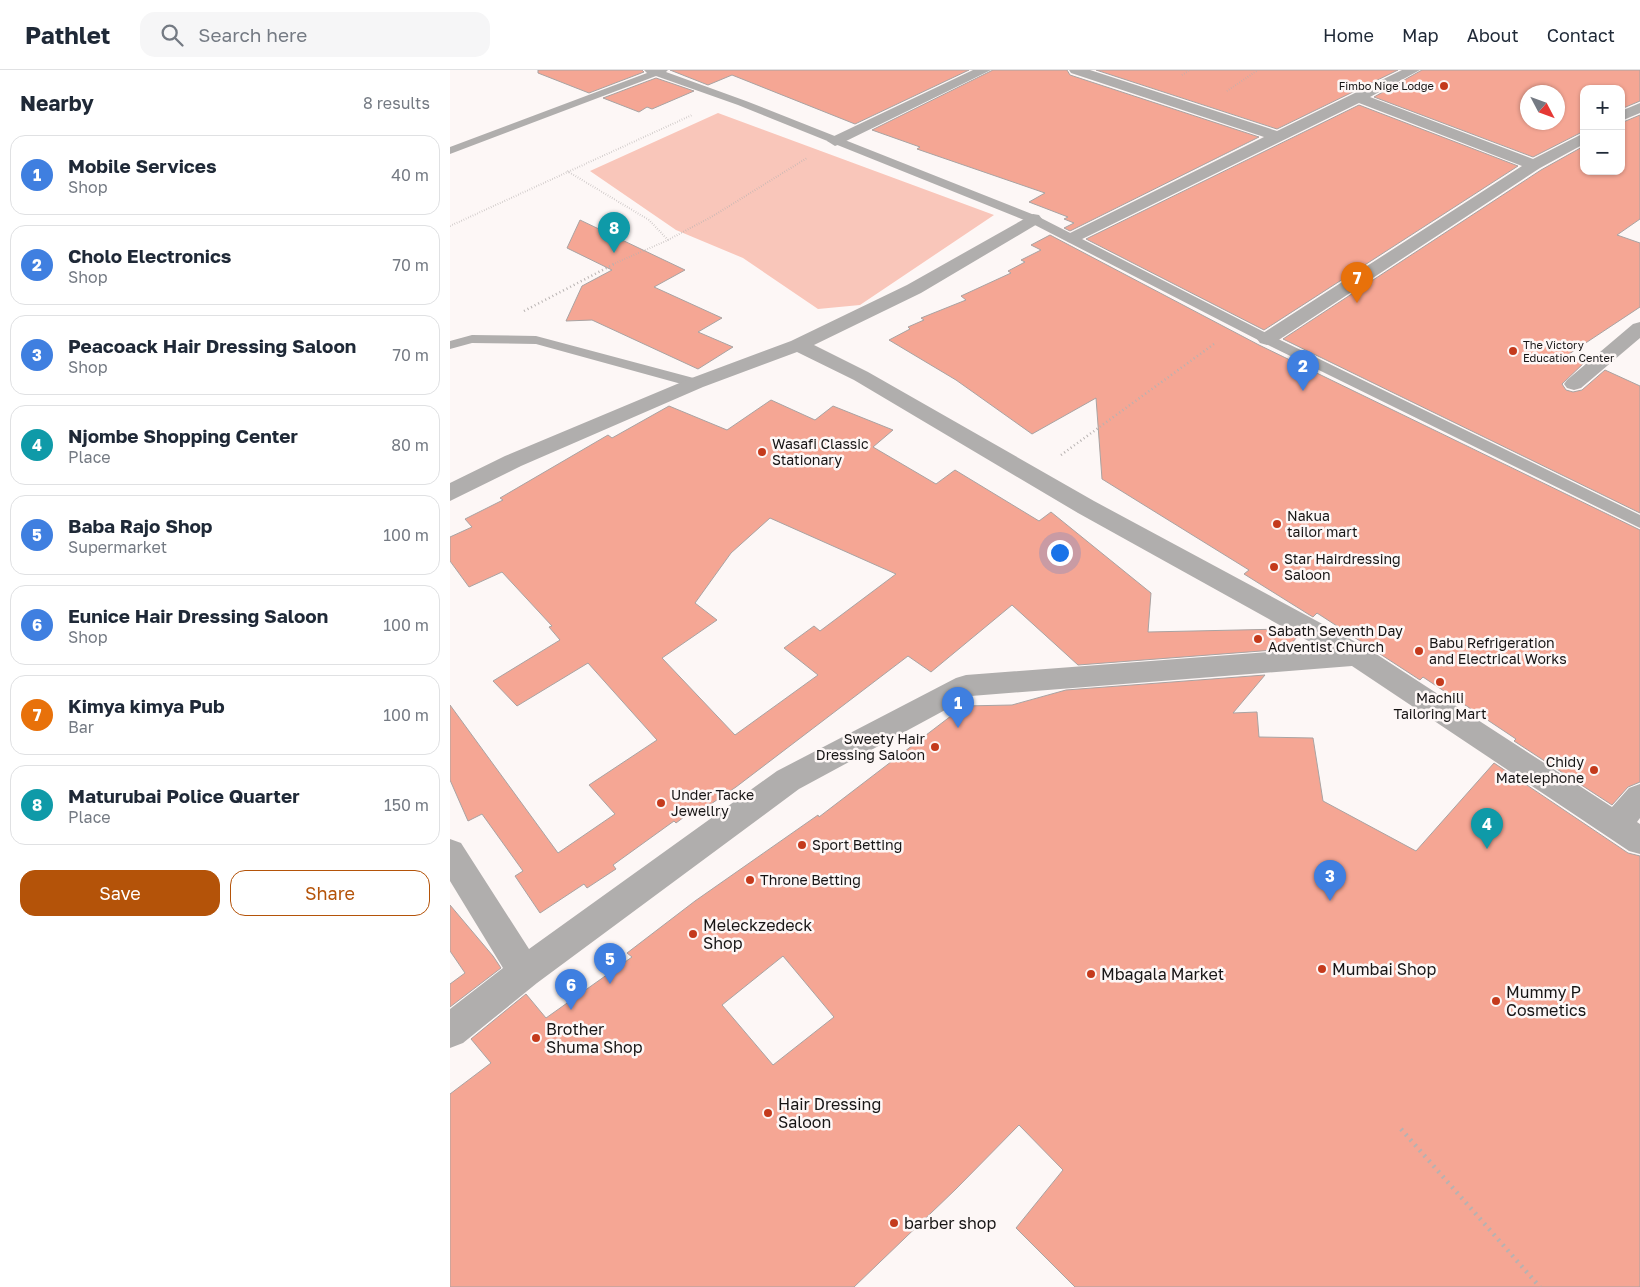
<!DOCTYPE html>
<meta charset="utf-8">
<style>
body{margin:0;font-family:"Golos Text",sans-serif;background:#f6f6f7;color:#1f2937}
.controls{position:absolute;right:15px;top:15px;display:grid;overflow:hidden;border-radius:10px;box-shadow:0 1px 4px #0004}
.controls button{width:45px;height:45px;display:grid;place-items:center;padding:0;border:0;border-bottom:1px solid #e0e1e3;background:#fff;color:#1f2937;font:25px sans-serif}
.compass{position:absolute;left:1070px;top:15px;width:45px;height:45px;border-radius:50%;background:#fff;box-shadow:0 1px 4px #0004;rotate:131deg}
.you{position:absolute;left:609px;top:482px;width:18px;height:18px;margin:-12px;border:4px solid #fff;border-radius:50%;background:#1a73e8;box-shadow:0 0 0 8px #1a73e833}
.badge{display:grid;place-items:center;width:32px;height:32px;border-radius:50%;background:#b45309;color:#fff;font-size:16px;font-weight:700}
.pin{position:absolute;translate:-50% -41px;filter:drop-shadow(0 1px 2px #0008)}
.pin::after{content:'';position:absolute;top:26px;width:18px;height:15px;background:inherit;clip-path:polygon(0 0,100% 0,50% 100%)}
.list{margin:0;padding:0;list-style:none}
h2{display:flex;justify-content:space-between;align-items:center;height:65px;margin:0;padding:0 20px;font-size:21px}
h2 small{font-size:16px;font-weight:400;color:#747a83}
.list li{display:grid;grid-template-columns:32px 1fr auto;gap:15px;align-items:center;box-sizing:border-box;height:80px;margin:0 10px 10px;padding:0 10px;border:1px solid #e0e1e3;border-radius:15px}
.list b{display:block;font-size:19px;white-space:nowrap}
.list p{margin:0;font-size:16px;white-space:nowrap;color:#747a83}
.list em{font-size:16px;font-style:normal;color:#747a83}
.actions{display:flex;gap:10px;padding:15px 20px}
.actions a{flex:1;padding:11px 0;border:1px solid #b45309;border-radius:15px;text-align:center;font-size:18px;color:#b45309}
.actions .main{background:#b45309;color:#fff}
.icon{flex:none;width:28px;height:28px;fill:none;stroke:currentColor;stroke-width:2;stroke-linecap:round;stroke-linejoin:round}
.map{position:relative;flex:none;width:1190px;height:1217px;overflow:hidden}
header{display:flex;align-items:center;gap:30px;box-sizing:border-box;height:70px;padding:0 25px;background:#fff;border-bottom:1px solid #e0e1e3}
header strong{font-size:24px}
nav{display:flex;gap:28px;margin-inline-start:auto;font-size:18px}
.search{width:350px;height:45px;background:#f6f6f7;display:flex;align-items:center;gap:12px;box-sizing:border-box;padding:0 18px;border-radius:15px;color:#747a83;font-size:19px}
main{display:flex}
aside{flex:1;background:#fff}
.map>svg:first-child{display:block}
</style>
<header>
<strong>Pathlet</strong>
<div class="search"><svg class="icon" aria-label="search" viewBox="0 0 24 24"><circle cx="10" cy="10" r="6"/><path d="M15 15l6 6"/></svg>Search here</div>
<nav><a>Home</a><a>Map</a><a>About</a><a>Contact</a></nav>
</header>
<main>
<aside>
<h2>Nearby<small>8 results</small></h2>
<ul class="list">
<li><span class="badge" style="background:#3f7fe0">1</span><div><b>Mobile Services</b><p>Shop</p></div><em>40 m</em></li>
<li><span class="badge" style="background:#3f7fe0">2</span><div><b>Cholo Electronics</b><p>Shop</p></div><em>70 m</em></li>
<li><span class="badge" style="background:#3f7fe0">3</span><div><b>Peacoack Hair Dressing Saloon</b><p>Shop</p></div><em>70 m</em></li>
<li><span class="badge" style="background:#0f9aa8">4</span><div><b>Njombe Shopping Center</b><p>Place</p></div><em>80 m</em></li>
<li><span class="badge" style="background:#3f7fe0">5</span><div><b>Baba Rajo Shop</b><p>Supermarket</p></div><em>100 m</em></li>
<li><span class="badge" style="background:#3f7fe0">6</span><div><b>Eunice Hair Dressing Saloon</b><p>Shop</p></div><em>100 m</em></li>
<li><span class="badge" style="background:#e8710a">7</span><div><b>Kimya kimya Pub</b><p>Bar</p></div><em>100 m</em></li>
<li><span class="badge" style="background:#0f9aa8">8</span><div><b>Maturubai Police Quarter</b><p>Place</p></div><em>150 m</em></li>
</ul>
<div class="actions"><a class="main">Save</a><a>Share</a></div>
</aside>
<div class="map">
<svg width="1190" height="1217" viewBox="0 0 1190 1217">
<rect width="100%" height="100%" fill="#fdf7f6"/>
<path fill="#f9c6ba" d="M 268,43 L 544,145 L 410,235 L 368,239 L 293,188 L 226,160 L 140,101 Z"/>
<path fill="#f5a694" stroke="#a9a3a2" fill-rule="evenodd" d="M 88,0 L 192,0 L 194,2 L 139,23 L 88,3 Z
M 220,0 L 519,0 L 405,54 L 282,5 L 258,15 Z
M 543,0 L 617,0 L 620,5 L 809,67 L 620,161 L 614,158 L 624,153 L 614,149 L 618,147 L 579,132 L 595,123 L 467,79 L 470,77 L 422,60 Z
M 646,0 L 948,0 L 827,59 Z
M 972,0 L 1190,0 L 1190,31 L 1171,39 L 1171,19 L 1134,19 L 1134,61 L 1083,87 L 924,27 ZM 1078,22 L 1108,22 L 1108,52 L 1078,52 Z
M 206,8 L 244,21 L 202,39 L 197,37 L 189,42 L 153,28 Z
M 909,35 L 1068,96 L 814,260 L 636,169 Z
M 1190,45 L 1190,149 L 1167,165 L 1190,173 L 1190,237 L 1119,284 L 1136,291 L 1112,314 L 1116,320 L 1123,322 L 1132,320 L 1155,300 L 1190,316 L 1190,443 L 833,269 L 1091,100 L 1134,76 L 1134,101 L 1171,101 L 1171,53 Z
M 130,150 L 235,200 L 204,217 L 272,248 L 248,262 L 283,277 L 248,299 L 142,250 L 116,251 L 132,216 L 162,200 L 117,178 Z
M 600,165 L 809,275 L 1190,460 L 1190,712 L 1178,717 L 1162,735 L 1064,671 L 1066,669 L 973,607 L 970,610 L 867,543 L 863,547 L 858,544 L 794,504 L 799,500 L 652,409 L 646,328 L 582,364 L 506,310 L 439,270 L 460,259 L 458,257 L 474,250 L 471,248 L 516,230 L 511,226 L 561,203 L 558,201 L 575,192 L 571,190 L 591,180 L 581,175 Z
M 321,330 L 365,350 L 383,336 L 443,360 L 423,377 L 486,414 L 505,400 L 589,451 L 601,442 L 701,523 L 698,562 L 834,559 L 847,567 L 837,579 L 628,595 L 562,535 L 481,602 L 458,586 L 286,717 L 249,742 L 246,738 L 226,753 L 224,751 L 163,795 L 166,799 L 137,818 L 134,814 L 90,843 L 65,806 L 73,801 L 32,744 L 18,751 L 0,710 L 0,635 L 108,783 L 165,744 L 139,715 L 207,670 L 138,593 L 67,636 L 43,611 L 110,570 L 99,557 L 102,556 L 52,502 L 19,517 L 0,491 L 0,467 L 22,457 L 15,449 L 53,430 L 50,428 L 158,365 L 162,368 L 219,336 L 277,360 ZM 320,448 L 446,504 L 370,561 L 364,556 L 334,578 L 368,605 L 285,665 L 212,588 L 267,550 L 245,533 L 281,483 Z
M 815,605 L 783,643 L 807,642 L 809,667 L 863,668 L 873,731 L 966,781 L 1044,693 L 1178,783 L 1190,786 L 1190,1217 L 625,1217 L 566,1158 L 613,1100 L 569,1055 L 506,1119 L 404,1217 L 0,1217 L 0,1024 L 41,993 L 21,969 L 76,924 L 96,948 L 182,887 L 177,883 L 245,831 L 368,745 L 369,747 L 514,636 L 562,635 L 616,620 ZM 333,886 L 384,947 L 323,995 L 272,935 Z
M 0,835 L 43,886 L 51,898 L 0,937 L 0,914 L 15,903 L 0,881 Z"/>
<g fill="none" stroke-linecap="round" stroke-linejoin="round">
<path stroke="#b7b2b1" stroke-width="2" stroke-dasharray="0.5 2" stroke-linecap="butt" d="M 732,5 L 740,0
M 777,21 L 808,0
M 117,101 L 199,150 L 218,170
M 0,156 L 242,45
M 163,194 L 218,170 L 263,146 L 357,88"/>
<path stroke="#b7b2b1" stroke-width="2.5" stroke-dasharray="1 3" stroke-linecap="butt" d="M 74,241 L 166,193
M 611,385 L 764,274"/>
<path stroke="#b7b2b1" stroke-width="4.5" stroke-dasharray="2 5" stroke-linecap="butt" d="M 951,1059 L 1090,1217"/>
<path fill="#b0aead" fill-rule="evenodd" d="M 194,0 L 218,0 L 216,2 L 296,31 L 587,146 L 822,266 L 1190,445 L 1190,458 L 812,272 L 579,152 L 288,35 L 206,6 L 0,84 L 0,77 L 197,3 Z
M 22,265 L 86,266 L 251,310 L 254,313 L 246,318 L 86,274 L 22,273 L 0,279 L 0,271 Z"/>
<path fill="#b0aead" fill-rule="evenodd" d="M 523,0 L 541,0 L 390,74 L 385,76 L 377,71 L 380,68 Z
M 619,0 L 640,0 L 827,61 L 952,0 L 970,0 L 920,27 L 1083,89 L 1134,63 L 1134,74 L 1090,98 L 824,273 L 817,275 L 810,273 L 807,269 L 810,265 L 1072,96 L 909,33 L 624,173 L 618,172 L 615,168 L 618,164 L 814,67 L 621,3 Z
M 1190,33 L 1190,43 L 1171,51 L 1171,41 Z
M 583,144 L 589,145 L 592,149 L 589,153 L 471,223 L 364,275 L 418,302 L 644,431 L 917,578 L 1162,737 L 1179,718 L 1190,714 L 1190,748 L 1187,752 L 1190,754 L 1190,784 L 1179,781 L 902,596 L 521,626 L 349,719 L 87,913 L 13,973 L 0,978 L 0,939 L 53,898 L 0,811 L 0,769 L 11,773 L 79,879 L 327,701 L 506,608 L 516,605 L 871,578 L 628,443 L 404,310 L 347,282 L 253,317 L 71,396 L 0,431 L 0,413 L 55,386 L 239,309 L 341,271 L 457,215 Z
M 1190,252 L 1190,268 L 1131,318 L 1124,320 L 1117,318 L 1114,314 L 1117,310 L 1183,254 Z"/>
</g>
<g fill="#c43a1c" stroke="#fdf7f6" stroke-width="2">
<circle cx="994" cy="16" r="5"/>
<circle cx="1063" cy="281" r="5"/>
<circle cx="312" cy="382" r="5"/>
<circle cx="827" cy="454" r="5"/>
<circle cx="824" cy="497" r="5"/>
<circle cx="808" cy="569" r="5"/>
<circle cx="969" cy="581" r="5"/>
<circle cx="990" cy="612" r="5"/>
<circle cx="485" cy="677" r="5"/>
<circle cx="1144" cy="700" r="5"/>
<circle cx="211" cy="733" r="5"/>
<circle cx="352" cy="775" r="5"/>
<circle cx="300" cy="810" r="5"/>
<circle cx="243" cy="864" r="5"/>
<circle cx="872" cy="899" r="5"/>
<circle cx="641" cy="904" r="5"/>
<circle cx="1046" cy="931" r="5"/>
<circle cx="86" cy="968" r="5"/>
<circle cx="318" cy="1043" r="5"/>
<circle cx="444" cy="1153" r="5"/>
</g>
<g text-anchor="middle" stroke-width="5" stroke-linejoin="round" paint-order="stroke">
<g font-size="11" fill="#171515" stroke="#fdf7f6" text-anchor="end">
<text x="984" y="20">Fimbo Nige Lodge</text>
<text x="1073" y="279" text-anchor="start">The Victory<tspan x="1073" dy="13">Education Center</tspan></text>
</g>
<g font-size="14" fill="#171515" stroke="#fdf7f6" text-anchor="start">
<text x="322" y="379">Wasafi Classic<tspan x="322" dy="16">Stationary</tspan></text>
<text x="837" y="451">Nakua<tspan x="837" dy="16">tailor mart</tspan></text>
<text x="834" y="494">Star Hairdressing<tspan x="834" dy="16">Saloon</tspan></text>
<text x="818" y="566">Sabath Seventh Day<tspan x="818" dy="16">Adventist Church</tspan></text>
<text x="979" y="578">Babu Refrigeration<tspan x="979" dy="16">and Electrical Works</tspan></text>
<text x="990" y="633" text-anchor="middle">Machili<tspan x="990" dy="16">Tailoring Mart</tspan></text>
<text x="475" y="674" text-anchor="end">Sweety Hair<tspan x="475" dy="16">Dressing Saloon</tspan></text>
<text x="1134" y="697" text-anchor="end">Chidy<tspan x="1134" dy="16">Matelephone</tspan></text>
<text x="221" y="730">Under Tacke<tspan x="221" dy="16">Jewellry</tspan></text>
<text x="362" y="780">Sport Betting</text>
<text x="310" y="815">Throne Betting</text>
</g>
<g font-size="16" fill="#171515" stroke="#fdf7f6" text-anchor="start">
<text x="253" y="861">Meleckzedeck<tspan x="253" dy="18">Shop</tspan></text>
<text x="882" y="905">Mumbai Shop</text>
<text x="651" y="910">Mbagala Market</text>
<text x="1056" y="928">Mummy P<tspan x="1056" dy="18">Cosmetics</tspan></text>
<text x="96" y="965">Brother<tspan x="96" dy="18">Shuma Shop</tspan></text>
<text x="328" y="1040">Hair Dressing<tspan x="328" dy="18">Saloon</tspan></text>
<text x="454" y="1159">barber shop</text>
</g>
</g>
</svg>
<div class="controls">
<button>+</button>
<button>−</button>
</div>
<svg class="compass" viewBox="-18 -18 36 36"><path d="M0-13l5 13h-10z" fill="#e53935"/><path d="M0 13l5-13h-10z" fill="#747a83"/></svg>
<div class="you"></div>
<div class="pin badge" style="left:508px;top:658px;background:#3f7fe0">1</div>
<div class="pin badge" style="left:853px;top:321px;background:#3f7fe0">2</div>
<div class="pin badge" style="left:880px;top:831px;background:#3f7fe0">3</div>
<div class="pin badge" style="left:1037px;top:779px;background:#0f9aa8">4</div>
<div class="pin badge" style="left:160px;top:914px;background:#3f7fe0">5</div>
<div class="pin badge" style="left:121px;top:940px;background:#3f7fe0">6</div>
<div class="pin badge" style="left:907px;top:233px;background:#e8710a">7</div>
<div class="pin badge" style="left:164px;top:183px;background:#0f9aa8">8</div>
</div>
</main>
